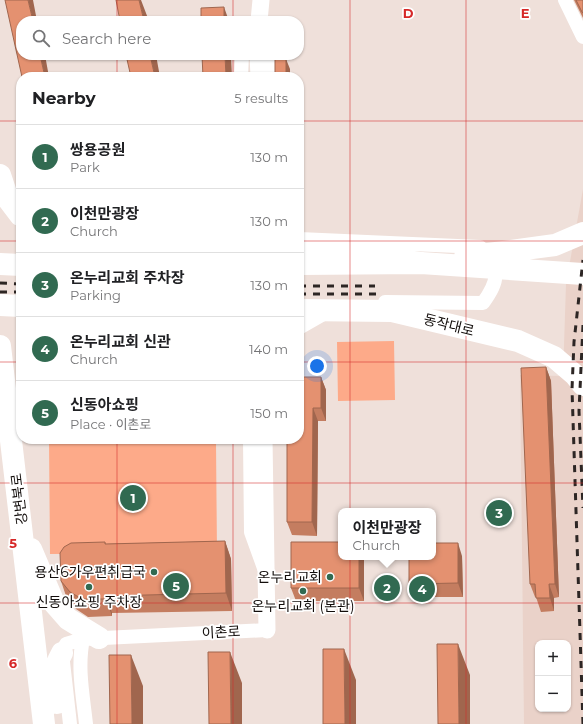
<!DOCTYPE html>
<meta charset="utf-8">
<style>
body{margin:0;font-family:Montserrat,"Noto Sans KR",sans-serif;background:#f6f6f6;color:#202124}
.controls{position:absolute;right:12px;bottom:12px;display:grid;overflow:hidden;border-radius:8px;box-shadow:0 1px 3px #0004}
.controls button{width:36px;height:36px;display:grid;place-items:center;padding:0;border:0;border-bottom:1px solid #e0e0e0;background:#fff;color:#202124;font:20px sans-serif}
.you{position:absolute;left:317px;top:366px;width:14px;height:14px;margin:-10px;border:3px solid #fff;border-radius:50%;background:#1a73e8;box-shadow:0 0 0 6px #1a73e833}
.badge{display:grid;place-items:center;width:26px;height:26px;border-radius:50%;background:#316a51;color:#fff;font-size:13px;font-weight:700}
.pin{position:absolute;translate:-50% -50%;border:2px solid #fff;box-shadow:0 1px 4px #0006}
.popup{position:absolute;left:338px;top:508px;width:98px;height:52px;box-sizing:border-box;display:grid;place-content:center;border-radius:8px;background:#fff;filter:drop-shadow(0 1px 3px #0005);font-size:13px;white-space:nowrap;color:#757577}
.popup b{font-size:15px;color:#202124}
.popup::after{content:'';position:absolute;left:50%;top:100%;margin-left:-8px;border:8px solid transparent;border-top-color:#fff}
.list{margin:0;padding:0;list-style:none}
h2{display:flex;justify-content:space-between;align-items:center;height:52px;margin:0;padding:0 16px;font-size:17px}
h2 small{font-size:13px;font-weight:400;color:#757577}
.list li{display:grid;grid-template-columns:26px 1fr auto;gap:12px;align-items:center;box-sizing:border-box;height:64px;padding:0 16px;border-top:1px solid #e0e0e0}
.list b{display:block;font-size:15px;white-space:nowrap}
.list p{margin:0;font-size:13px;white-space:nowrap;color:#757577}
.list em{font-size:13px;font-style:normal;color:#757577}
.icon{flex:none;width:22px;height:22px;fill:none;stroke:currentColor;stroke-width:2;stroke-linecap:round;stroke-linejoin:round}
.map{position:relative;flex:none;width:583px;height:724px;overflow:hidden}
.search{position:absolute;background:#fff;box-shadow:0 1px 3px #0004;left:16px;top:16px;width:288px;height:44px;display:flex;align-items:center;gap:10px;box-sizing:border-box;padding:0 14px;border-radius:16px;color:#757577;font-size:15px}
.panel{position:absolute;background:#fff;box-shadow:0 1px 3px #0004;left:16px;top:72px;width:288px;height:372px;border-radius:16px}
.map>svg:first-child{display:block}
</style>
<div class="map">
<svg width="583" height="724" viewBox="0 0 583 724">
<rect width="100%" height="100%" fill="#efe0da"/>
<path fill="#ead2c9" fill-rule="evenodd" d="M 583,189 L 583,724 L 524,724 L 520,375 L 563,376 L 566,284 ZM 538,643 L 568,643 L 568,709 L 538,709 Z"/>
<path fill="#fdaa89" d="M 394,341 L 395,400 L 338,401 L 337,342 Z
M 49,439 L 205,439 L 205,443 L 216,443 L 217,553 L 50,554 Z"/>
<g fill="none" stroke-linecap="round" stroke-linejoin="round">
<path stroke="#fff" stroke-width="14" d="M 565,0 L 583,37
M 270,55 L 270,77
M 241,77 L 242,55
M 299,239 L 480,247 C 500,270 500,279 483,303 L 385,302
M 299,328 L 327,312
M 250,439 L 251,532 L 264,568
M 83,639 C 77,667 83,696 86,724
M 70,724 L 62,653 L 66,644 L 83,639 L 267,630"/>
<path stroke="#fff" stroke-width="17" d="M 259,21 L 261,0
M 258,55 L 259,77
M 264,439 L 267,630"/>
<path stroke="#fff" stroke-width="22" d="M 465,257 L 555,245 L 583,233
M 0,264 L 21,265
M 299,264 L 421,263 L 583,274
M 0,305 L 21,306
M 299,310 L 392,311 L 518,341 L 554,357 L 575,375 L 583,385"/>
<path stroke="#fff" stroke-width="22" d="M 0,175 L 8,199 L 20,215
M 299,252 L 356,253 L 421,263
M 0,346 L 44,724
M 31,549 L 54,603 L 68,619 L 99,638
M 57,703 C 54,684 52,670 62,653"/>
<path stroke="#2d2624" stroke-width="3" stroke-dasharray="7 7" stroke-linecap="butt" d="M 0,283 L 21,284
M 299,286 L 375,286
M 0,292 L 21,292
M 299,294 L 376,294
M 583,325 L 579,411 L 583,508
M 583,724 L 572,389 L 574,342 L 583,260"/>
</g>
<path fill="#c47d60" d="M 574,0 L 583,0 L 583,18 Z
M 546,367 L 551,381 L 559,597 L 554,598 L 554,611 L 541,612 L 536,597 L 535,597 L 530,584 Z
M 321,377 L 326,390 L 326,421 L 318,421 L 317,536 L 292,535 L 287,522 L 287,439 Z
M 225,541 L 231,559 L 232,611 L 112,613 L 112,616 L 88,617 L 76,609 L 67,599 L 61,581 L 105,542 L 106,544 Z
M 462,556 L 463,597 L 413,597 L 409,584 Z
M 364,557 L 364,601 L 296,601 L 291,588 Z"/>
<path fill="#a0664e" d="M 28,0 L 33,0 L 37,21 L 33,21 Z
M 139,0 L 141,0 L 149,21 L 144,21 Z
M 224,7 L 229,21 L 224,21 Z
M 40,55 L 45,55 L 49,77 L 45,77 Z
M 150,55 L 156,55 L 160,77 L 155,77 Z
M 225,55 L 231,55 L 232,77 L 226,77 Z
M 286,59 L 290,69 L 290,77 L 286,77 Z
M 546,367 L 551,381 L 559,597 L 555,584 Z
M 321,377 L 326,390 L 326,421 L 321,408 Z
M 313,408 L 318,421 L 317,536 L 312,522 Z
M 225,541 L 231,559 L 232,611 L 226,593 Z
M 458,543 L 462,556 L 463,597 L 458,583 Z
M 359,557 L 364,557 L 364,601 L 359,588 Z
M 549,584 L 554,598 L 554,611 L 550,598 Z
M 106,596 L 112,613 L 112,616 L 106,599 Z
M 458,644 L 470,675 L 470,724 L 459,724 Z
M 344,649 L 356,680 L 356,724 L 345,724 Z
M 230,652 L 242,683 L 242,724 L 231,724 Z
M 131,655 L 143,686 L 143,724 L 132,724 Z"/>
<path fill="#e49170" stroke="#a0664e" d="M 5,0 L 28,0 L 33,21 L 21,21 L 21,55 L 40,55 L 45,77 L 22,77 Z
M 116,0 L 139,0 L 144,21 L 120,21 Z
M 576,0 L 583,0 L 583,13 L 582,12 Z
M 224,7 L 224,21 L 201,21 L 201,8 Z
M 126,55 L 150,55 L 155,77 L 131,77 Z
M 202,55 L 225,55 L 226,77 L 203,77 Z
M 275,59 L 286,59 L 286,77 L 275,77 Z
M 546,367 L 555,584 L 549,584 L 550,598 L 536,598 L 535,584 L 530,584 L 521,368 Z
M 299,377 L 321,377 L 321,408 L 313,408 L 312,522 L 287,522 L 287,439 L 299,439 Z
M 225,541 L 226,593 L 106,596 L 106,599 L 82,599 L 70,592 L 61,581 L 60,553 L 64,547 L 71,543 L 105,542 L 105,544 Z
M 291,542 L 341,542 L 341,557 L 359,557 L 359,588 L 291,588 Z
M 433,543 L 458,543 L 458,583 L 409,584 L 409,557 L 433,557 Z
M 437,644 L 458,644 L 459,724 L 438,724 Z
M 323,649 L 344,649 L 345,724 L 323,724 Z
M 208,652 L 230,652 L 231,724 L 209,724 Z
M 109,655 L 131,655 L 132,724 L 110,724 Z"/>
<path fill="none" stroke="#d62828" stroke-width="1" stroke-opacity="0.55" d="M 117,0 L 117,21M 233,0 L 233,21M 350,0 L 350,724M 466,0 L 466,724M 117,55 L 117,77M 233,55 L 233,77M 0,121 L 21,121M 299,121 L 583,121M 0,241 L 21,241M 299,241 L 583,241M 0,362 L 21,362M 299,362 L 583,362M 117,439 L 117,724M 233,439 L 233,724M 0,483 L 583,483M 0,603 L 583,603"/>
<g fill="#316a51" stroke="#fff" stroke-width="1.5">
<circle cx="154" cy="572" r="4"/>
<circle cx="330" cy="577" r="4"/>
<circle cx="89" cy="587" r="4"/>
<circle cx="303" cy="591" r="4"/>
</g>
<g text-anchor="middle" stroke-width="3.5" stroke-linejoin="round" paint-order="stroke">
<g font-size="14" fill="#120d0b" stroke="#fff">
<text transform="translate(449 325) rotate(14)" y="5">동작대로</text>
<text transform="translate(19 499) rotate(-97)" y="5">강변북로</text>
<text transform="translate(221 632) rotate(-3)" y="5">이촌로</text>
</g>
<g font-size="14" fill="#120d0b" stroke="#fff" text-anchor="end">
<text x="146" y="577">용산6가우편취급국</text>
<text x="322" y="582">온누리교회</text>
<text x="89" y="607" text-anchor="middle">신동아쇼핑 주차장</text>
<text x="303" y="611" text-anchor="middle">온누리교회 (본관)</text>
</g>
</g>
<g font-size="13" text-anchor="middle" font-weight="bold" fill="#d62828" stroke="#fff" stroke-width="3.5" stroke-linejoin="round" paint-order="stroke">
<text x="408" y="18">D</text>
<text x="525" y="18">E</text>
<text x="13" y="548">5</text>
<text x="13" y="668">6</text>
</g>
</svg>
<div class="controls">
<button>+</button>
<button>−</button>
</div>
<div class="you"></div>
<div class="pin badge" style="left:133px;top:498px">1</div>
<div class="pin badge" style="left:387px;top:588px">2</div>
<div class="popup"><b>이천만광장</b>Church</div>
<div class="pin badge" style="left:499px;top:513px">3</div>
<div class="pin badge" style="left:422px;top:589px">4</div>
<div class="pin badge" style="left:176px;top:586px">5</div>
<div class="search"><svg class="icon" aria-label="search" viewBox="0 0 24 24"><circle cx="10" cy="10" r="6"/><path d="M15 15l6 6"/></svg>Search here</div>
<section class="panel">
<h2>Nearby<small>5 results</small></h2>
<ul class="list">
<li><span class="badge">1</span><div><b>쌍용공원</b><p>Park</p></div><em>130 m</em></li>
<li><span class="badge">2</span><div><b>이천만광장</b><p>Church</p></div><em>130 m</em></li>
<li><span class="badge">3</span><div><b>온누리교회 주차장</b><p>Parking</p></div><em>130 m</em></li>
<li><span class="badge">4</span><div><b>온누리교회 신관</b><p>Church</p></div><em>140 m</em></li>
<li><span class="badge">5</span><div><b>신동아쇼핑</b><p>Place · 이촌로</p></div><em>150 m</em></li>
</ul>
</section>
</div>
